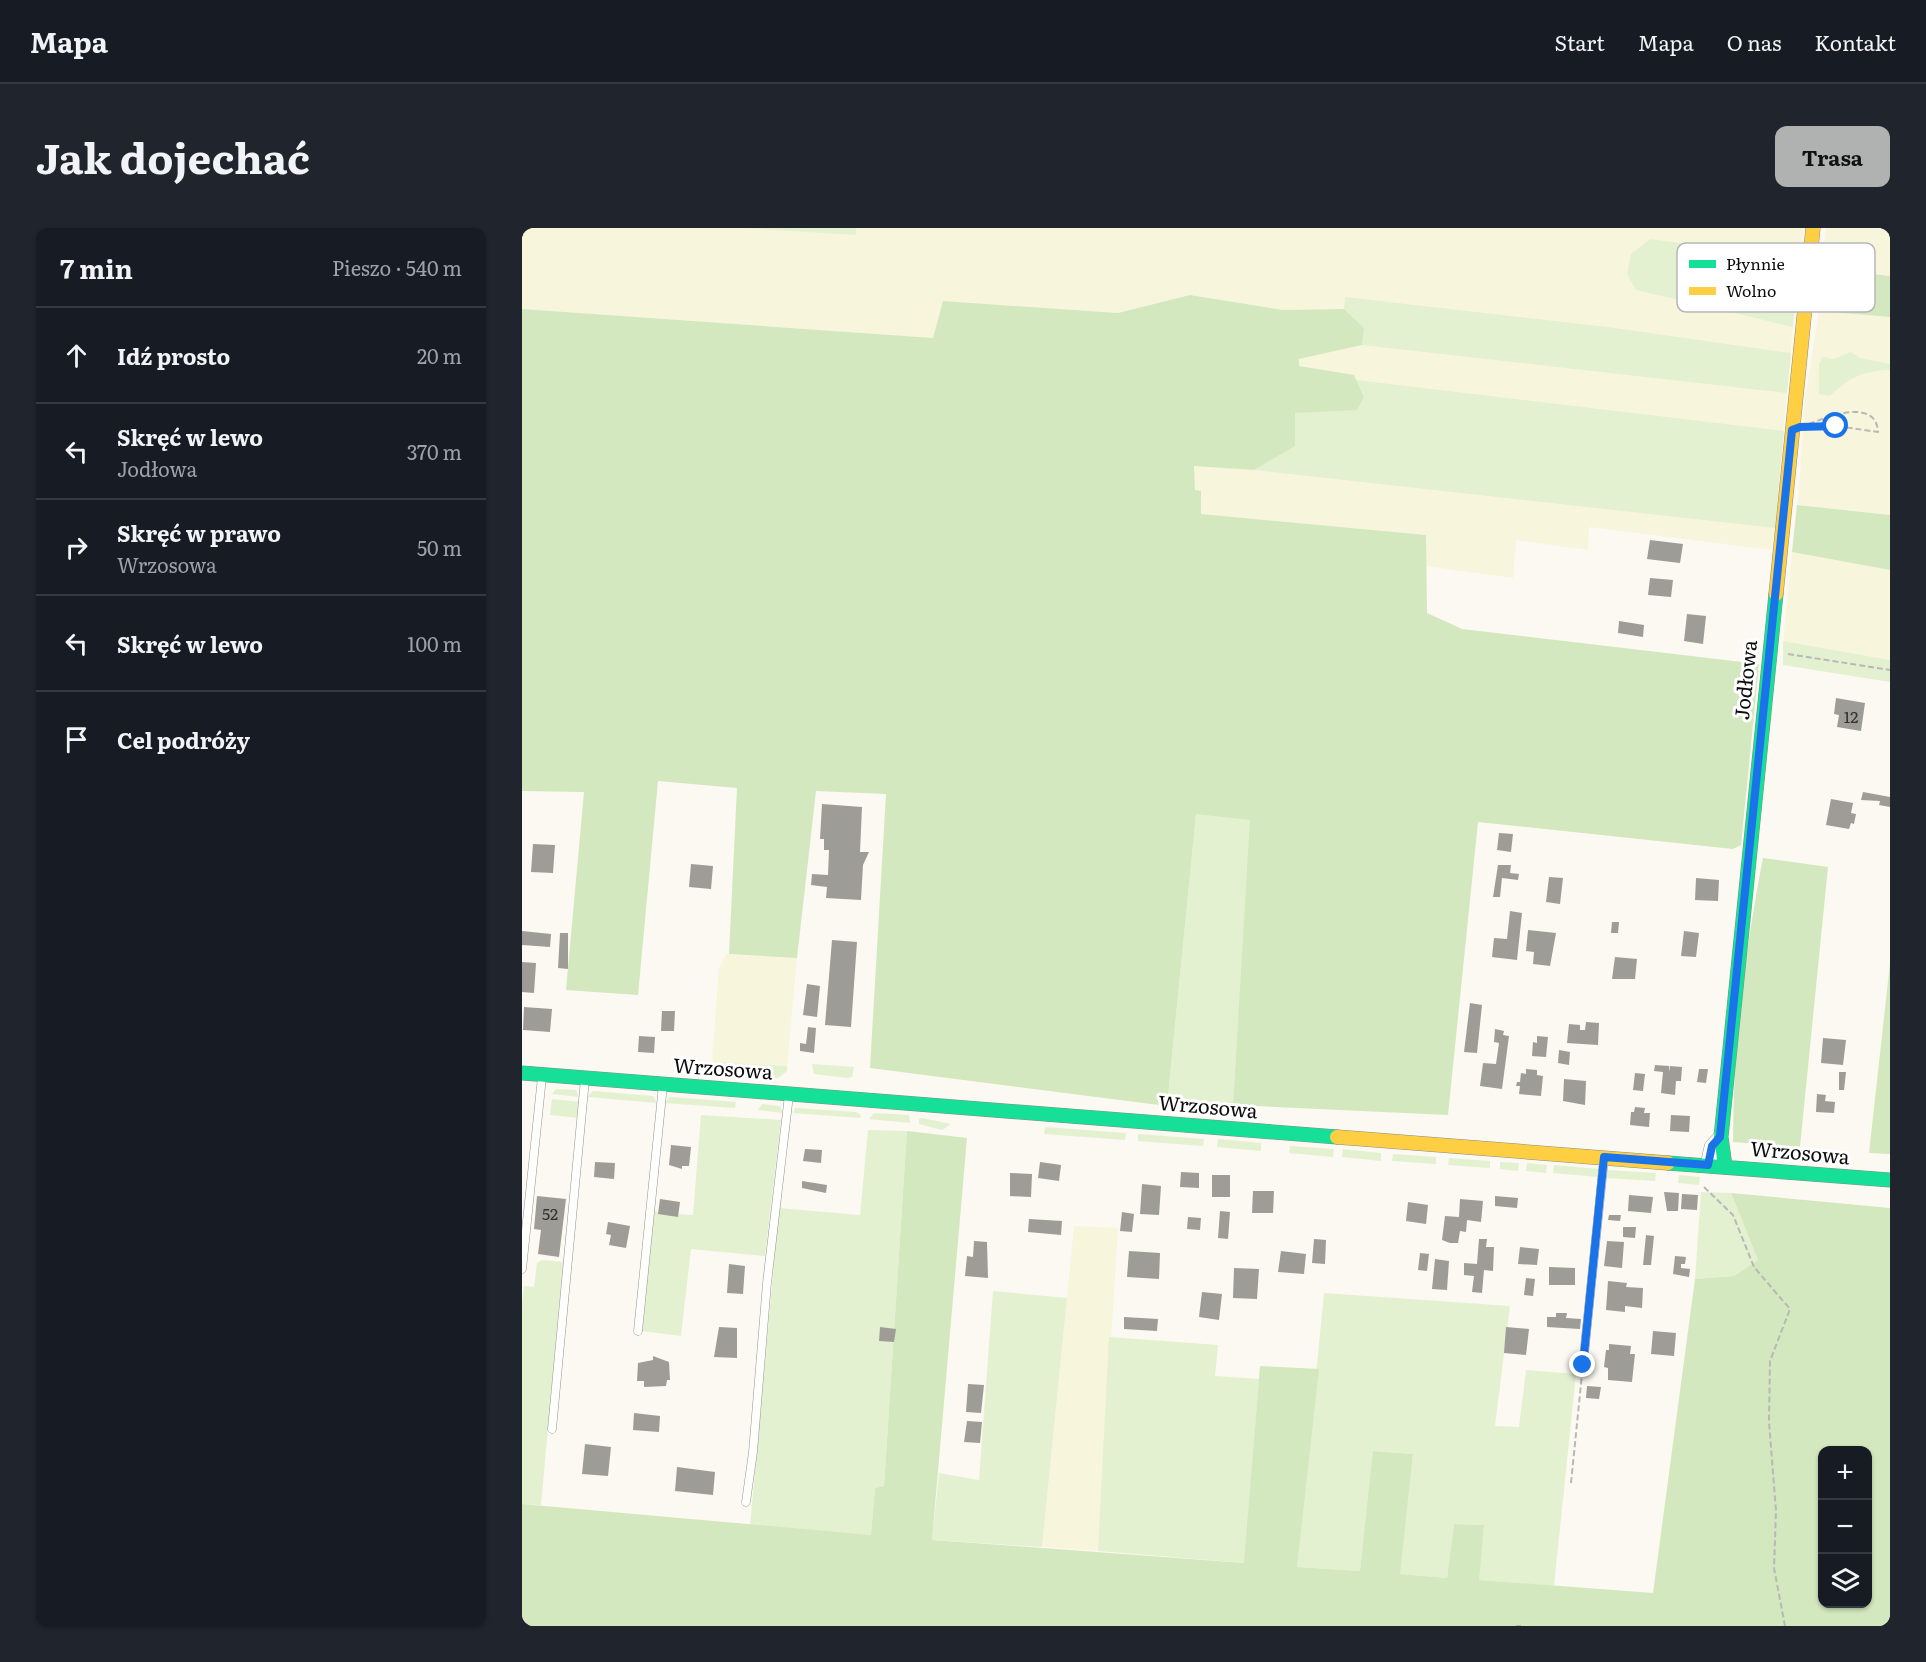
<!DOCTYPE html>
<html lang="pl">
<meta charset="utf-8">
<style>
body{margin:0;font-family:Literata,serif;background:#20242c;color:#f1f3f6}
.controls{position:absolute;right:18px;bottom:18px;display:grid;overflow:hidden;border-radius:12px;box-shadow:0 2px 4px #0004}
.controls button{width:54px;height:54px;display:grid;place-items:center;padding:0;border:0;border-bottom:2px solid #363941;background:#171b24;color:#f1f3f6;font:30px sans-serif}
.stop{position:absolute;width:18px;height:18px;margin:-14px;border:4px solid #1a73e8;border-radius:50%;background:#fff}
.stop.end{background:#1a73e8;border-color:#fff;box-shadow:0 2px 6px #0008}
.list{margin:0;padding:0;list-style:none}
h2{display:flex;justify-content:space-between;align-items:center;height:78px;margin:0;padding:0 24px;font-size:26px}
h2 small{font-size:20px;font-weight:400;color:#9ea1a6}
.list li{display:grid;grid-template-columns:39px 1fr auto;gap:18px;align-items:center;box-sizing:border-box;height:96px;padding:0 24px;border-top:2px solid #363941}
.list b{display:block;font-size:22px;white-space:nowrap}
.list p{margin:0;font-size:20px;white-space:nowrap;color:#9ea1a6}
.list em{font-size:20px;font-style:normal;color:#9ea1a6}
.icon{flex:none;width:33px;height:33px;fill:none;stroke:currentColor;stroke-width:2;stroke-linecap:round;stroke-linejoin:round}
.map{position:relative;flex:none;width:1368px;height:1398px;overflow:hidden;border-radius:12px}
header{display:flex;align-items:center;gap:36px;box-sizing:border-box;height:84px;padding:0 30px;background:#171b24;border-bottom:2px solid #363941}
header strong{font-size:28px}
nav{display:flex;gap:33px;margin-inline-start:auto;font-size:21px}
.intro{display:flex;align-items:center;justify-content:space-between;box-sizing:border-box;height:144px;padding:0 36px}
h1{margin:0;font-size:42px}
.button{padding:15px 27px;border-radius:12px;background:#b0b1b1;color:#111;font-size:21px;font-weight:700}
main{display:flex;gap:36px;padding:0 36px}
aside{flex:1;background:#171b24;border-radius:12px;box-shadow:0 2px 4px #0004}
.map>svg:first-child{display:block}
</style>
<header>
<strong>Mapa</strong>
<nav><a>Start</a><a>Mapa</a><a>O nas</a><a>Kontakt</a></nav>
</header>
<div class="intro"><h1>Jak dojechać</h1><a class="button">Trasa</a></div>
<main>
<aside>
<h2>7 min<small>Pieszo · 540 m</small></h2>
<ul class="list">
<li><svg class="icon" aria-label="ahead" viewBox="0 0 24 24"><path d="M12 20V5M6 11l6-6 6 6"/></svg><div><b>Idź prosto</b></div><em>20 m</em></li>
<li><svg class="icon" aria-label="left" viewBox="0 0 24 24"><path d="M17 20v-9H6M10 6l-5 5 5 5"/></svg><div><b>Skręć w lewo</b><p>Jodłowa</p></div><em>370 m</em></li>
<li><svg class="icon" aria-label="right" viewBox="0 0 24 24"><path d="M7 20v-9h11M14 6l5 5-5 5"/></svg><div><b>Skręć w prawo</b><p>Wrzosowa</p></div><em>50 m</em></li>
<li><svg class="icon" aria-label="left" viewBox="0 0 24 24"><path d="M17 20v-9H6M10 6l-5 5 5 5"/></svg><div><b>Skręć w lewo</b></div><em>100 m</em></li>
<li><svg class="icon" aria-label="arrive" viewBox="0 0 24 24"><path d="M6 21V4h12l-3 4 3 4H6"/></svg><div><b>Cel podróży</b></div></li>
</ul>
</aside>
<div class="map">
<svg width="1368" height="1398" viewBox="0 0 1368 1398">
<rect width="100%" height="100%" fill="#fbf9f1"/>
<path fill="#f8f5dd" d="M 0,0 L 1282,0 L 1278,30 L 1128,11 L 1114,62 L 1271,99 L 1250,322 L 1067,299 L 1066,322 L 994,312 L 991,350 L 904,338 L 904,307 L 679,287 L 679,263 L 673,263 L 672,237 L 732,242 L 842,169 L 832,147 L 777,138 L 777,131 L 840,117 L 822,81 L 761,82 L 668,67 L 596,85 L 422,73 L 411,110 L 0,81 Z
M 1304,0 L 1368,0 L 1368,48 L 1299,40 Z
M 1297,83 L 1368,89 L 1368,287 L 1276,277 L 1283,172 Z
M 1270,324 L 1368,342 L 1368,432 L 1261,413 Z
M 204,726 L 275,730 L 265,838 L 190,834 L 197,740 Z
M 552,998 L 596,1000 L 576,1323 L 520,1319 Z"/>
<path fill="#e3f1d1" d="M 220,0 L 334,0 L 334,7 L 222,0 Z
M 1128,11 L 1278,30 L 1271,99 L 1114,62 L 1105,46 L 1109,26 Z
M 823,69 L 1086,99 L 1269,125 L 1265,165 L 840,117 L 842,100 L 822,81 Z
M 1329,124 L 1338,130 L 1368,136 L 1368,142 C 1343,142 1326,150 1308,168 L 1297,166 L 1297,136 L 1301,129 L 1311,131 Z
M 834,152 L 1262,203 L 1253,300 L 732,242 L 773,218 L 773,185 L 842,169 Z
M 1261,413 L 1368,432 L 1368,454 L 1261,437 Z
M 674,585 L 729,592 L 711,877 L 645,878 Z
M 190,834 L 265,838 L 265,843 L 256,850 L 194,847 L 190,844 Z
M 290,836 L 332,839 L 330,849 L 325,850 L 292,846 Z
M 34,861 L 54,862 L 57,869 L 30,866 Z
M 71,863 L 131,868 L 135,875 L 65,869 Z
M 148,869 L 214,874 L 213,880 L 142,875 Z
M 30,871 L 59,874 L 57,890 L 28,887 Z
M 240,876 L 258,878 L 261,885 L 236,882 Z
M 273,880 L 334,884 L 339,887 L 338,890 L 271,885 Z
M 352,885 L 387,887 L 388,895 L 347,891 Z
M 179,887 L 259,892 L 243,1028 L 169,1021 L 159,1108 L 120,1103 L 131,983 L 156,989 L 157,986 L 171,987 Z
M 400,890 L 429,896 L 420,902 L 397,896 L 397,891 Z
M 523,899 L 604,905 L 603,912 L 522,906 Z
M 346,902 L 385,903 L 362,1258 L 353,1260 L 349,1307 L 228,1298 L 257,980 L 338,987 Z
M 616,906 L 682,911 L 681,918 L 616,913 Z
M 696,911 L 739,915 L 739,923 L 695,919 Z
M 768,918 L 812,921 L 811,929 L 767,925 Z
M 821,921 L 859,925 L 859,933 L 820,929 Z
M 871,926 L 914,929 L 914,936 L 870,933 Z
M 927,930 L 968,933 L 968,940 L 926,937 Z
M 978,934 L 997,935 L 996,943 L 978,941 Z
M 1005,935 L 1025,937 L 1024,945 L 1004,943 Z
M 1032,937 L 1077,941 L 1076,949 L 1031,945 Z
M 1085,942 L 1134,945 L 1133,953 L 1084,950 Z
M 1157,947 L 1178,949 L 1177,957 L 1156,955 Z
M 1179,964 L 1209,965 L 1236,1032 L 1212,1048 L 1173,1051 Z
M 20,1032 L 41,1034 L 19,1277 L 0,1276 L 0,1075 L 2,1058 L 12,1059 L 15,1035 Z
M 471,1063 L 545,1070 L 520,1319 L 410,1312 L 417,1245 L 457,1252 Z
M 802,1065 L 988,1078 L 973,1198 L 997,1199 L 1004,1142 L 1054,1146 L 1032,1358 L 956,1352 L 962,1297 L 932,1296 L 925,1350 L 877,1346 L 891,1226 L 852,1223 L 838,1343 L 775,1339 Z
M 587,1109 L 696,1117 L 693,1148 L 737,1151 L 723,1335 L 576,1323 Z"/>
<path fill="#d3e8be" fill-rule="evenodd" d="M 1299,40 L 1368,48 L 1368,89 L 1297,83 Z
M 668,67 L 761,82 L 822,81 L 842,100 L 840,117 L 777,131 L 777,138 L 832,147 L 842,169 L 835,182 L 773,185 L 773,218 L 732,242 L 672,238 L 673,262 L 679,263 L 679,286 L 904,307 L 905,385 L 940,401 L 1237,436 L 1219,617 L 1211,621 L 956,594 L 926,887 L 711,877 L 728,592 L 674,586 L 645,878 L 348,840 L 364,566 L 294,563 L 275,730 L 207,726 L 215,560 L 136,553 L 116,767 L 44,762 L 62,564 L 0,563 L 0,81 L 411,110 L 421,73 L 596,85 Z
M 1275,277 L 1368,287 L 1368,342 L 1270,324 Z
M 1241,630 L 1306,639 L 1278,919 L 1211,914 C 1211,820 1223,722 1241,630 Z
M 1368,735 L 1368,926 L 1347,925 Z
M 385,903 L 445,910 L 410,1312 L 452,1315 L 722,1335 L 738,1138 L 797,1141 L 775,1339 L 838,1343 L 851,1223 L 891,1226 L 878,1346 L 925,1350 L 932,1296 L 962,1297 L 957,1352 L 1131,1365 L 1173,1051 L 1212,1048 L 1236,1032 L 1209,965 L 1368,980 L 1368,1398 L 0,1398 L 0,1276 L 349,1307 L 353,1260 L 362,1258 ZM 1300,1222 L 1346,1222 L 1346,1376 L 1300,1376 Z"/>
<path fill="#9e9c97" d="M 1128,312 L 1161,316 L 1158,335 L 1125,331 Z
M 1128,350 L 1151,352 L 1149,369 L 1126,367 Z
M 1165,386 L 1184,388 L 1181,416 L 1162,413 Z
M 1097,393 L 1122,397 L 1121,409 L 1096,405 Z
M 1314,470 L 1343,475 L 1339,503 L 1315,499 L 1317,487 L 1312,486 Z
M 1341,564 L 1368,569 L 1368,579 L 1357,577 L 1358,573 L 1339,572 Z
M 1309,571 L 1331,575 L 1329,585 L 1334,586 L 1332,596 L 1329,595 L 1327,601 L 1304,597 Z
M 300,576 L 340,579 L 338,624 L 347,624 L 341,637 L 339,672 L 304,670 L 305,659 L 289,657 L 290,646 L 306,647 L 307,622 L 302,622 L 302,611 L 298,611 Z
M 977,605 L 991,606 L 989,624 L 975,622 Z
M 11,616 L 33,617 L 31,645 L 9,644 Z
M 169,636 L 191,638 L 189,661 L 167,659 Z
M 976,637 L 989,637 L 988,645 L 997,646 L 996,652 L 980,650 L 978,669 L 971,669 Z
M 1027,649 L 1041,650 L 1038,676 L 1024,674 Z
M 1174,650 L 1197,652 L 1196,673 L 1173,672 Z
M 988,683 L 1000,685 L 995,732 L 970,729 L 972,710 L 985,711 Z
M 1090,694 L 1097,694 L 1096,705 L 1089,705 Z
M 1006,702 L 1034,705 L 1028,738 L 1011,736 L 1012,724 L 1004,723 Z
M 0,703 L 29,706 L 28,719 L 0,717 Z
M 1162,703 L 1177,705 L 1174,729 L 1159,728 Z
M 38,705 L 46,705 L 46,741 L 36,740 Z
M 310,712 L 335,714 L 329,799 L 303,797 Z
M 1093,729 L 1115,731 L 1113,751 L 1090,751 Z
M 0,734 L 14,735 L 12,765 L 0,764 Z
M 285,756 L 298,758 L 295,789 L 281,787 Z
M 948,775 L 960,777 L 955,825 L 942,824 Z
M 2,779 L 30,781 L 28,804 L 1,802 Z
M 140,783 L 153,783 L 152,803 L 139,803 Z
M 1064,794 L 1077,795 L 1076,817 L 1045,815 L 1047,796 L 1058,797 L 1058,802 L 1063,802 Z
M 286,799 L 294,800 L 292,825 L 278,823 L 278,815 L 284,816 Z
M 973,801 L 982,803 L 981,807 L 987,808 L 980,861 L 958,858 L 961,835 L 974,836 L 977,815 L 972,814 Z
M 117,808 L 133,809 L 132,825 L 116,824 Z
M 1015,808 L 1026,809 L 1024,829 L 1010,828 L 1011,814 L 1015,815 Z
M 1301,810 L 1324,812 L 1321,837 L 1299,835 Z
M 1037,822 L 1048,824 L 1047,837 L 1036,835 Z
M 1133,837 L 1147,838 L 1147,844 L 1148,838 L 1160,839 L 1159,853 L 1154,853 L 1153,867 L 1139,865 L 1141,844 L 1132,843 Z
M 1004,841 L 1015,842 L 1015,847 L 1021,848 L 1019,868 L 997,866 L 998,858 L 994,858 L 995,854 L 998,854 L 999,845 L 1004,846 Z
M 1177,841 L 1186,841 L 1184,855 L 1175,854 Z
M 1317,844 L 1324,844 L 1322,862 L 1317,862 Z
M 1113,845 L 1123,846 L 1121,863 L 1111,862 Z
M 1042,851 L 1064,853 L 1063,877 L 1041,873 Z
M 1295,866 L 1304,867 L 1303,873 L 1313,874 L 1312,885 L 1294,884 Z
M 1113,879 L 1123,880 L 1122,885 L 1128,885 L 1127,899 L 1108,897 L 1109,884 L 1112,884 Z
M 1149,887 L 1168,888 L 1167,904 L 1148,903 Z
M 149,917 L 169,919 L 167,938 L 160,938 L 160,941 L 147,937 Z
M 283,921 L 300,922 L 299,935 L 281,933 Z
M 73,934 L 93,935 L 92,951 L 72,949 Z
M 518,934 L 539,937 L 537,953 L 516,950 Z
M 659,944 L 677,945 L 677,960 L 658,959 Z
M 488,945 L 510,946 L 509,969 L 488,968 Z
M 690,947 L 708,947 L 708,969 L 690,969 Z
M 280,953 L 305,957 L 304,965 L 280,960 Z
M 620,956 L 639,958 L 637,987 L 618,986 Z
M 731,963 L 752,963 L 751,985 L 730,985 Z
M 1142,964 L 1157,965 L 1156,983 L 1145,983 Z
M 1160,966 L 1176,967 L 1175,982 L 1159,981 Z
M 1107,967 L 1131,969 L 1129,985 L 1106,983 Z
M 15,968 L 44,971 L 37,1029 L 16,1026 L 19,1002 L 12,1001 Z
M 973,968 L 996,970 L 995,980 L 973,978 Z
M 138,971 L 158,974 L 156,989 L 136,986 Z
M 938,971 L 961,973 L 959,994 L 945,992 L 944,1004 L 938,1003 L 936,1015 L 928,1015 L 920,1012 L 923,988 L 937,989 Z
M 886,974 L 906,977 L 904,996 L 884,993 Z
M 698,983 L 708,984 L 706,1011 L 696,1010 Z
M 600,984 L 612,986 L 610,1004 L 598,1003 Z
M 1087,987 L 1099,987 L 1098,993 L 1086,992 Z
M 666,989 L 679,990 L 678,1002 L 665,1001 Z
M 507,991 L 540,993 L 539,1007 L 506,1004 Z
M 86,994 L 108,998 L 104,1020 L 87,1017 L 89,1007 L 84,1006 Z
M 1101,999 L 1114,999 L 1113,1010 L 1101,1009 Z
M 1124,1007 L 1132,1008 L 1129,1037 L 1121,1037 Z
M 792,1011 L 804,1012 L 803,1036 L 790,1035 Z
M 957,1011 L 965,1011 L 964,1019 L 972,1019 L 971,1043 L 962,1042 L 960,1065 L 950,1064 L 952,1048 L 942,1047 L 942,1035 L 955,1036 Z
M 452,1013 L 465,1014 L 466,1050 L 443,1048 L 445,1028 L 451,1029 Z
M 1085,1013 L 1102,1014 L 1100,1040 L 1082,1038 Z
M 998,1019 L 1017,1021 L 1015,1037 L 996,1036 Z
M 607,1023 L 638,1025 L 637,1051 L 605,1049 Z
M 759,1023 L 784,1026 L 782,1046 L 756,1044 Z
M 898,1025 L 907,1026 L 905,1043 L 896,1042 Z
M 1153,1028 L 1164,1029 L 1163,1036 L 1159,1036 L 1159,1040 L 1168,1041 L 1167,1049 L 1151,1046 Z
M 913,1031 L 927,1033 L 925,1062 L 910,1061 Z
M 207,1036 L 223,1038 L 221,1066 L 205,1065 Z
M 1027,1039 L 1053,1040 L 1053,1057 L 1027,1057 Z
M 712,1040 L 737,1041 L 735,1071 L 711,1070 Z
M 1004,1050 L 1013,1051 L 1011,1068 L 1002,1067 Z
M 1086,1053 L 1105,1055 L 1104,1059 L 1121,1060 L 1120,1080 L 1103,1078 L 1103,1084 L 1084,1082 Z
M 680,1064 L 700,1066 L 697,1092 L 677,1089 Z
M 1034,1085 L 1045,1085 L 1044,1090 L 1059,1091 L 1058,1101 L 1025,1099 L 1025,1089 L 1034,1089 Z
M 602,1089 L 636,1091 L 635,1103 L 602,1101 Z
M 197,1099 L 215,1100 L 215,1130 L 192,1129 Z
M 358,1099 L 374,1101 L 372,1114 L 357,1113 Z
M 984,1099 L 1007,1101 L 1004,1127 L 982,1125 Z
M 1131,1103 L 1154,1105 L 1152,1128 L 1129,1126 Z
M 1087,1116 L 1109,1118 L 1108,1126 L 1113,1126 L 1110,1154 L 1086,1152 L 1086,1140 L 1082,1139 L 1084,1122 L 1087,1122 Z
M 131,1128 L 147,1134 L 148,1152 L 145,1152 L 144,1158 L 122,1159 L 122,1153 L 115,1153 L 116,1135 L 131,1132 Z
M 446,1156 L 462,1157 L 459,1185 L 444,1184 Z
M 1065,1158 L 1079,1159 L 1077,1171 L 1064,1170 Z
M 112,1185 L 138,1188 L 137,1204 L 111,1202 Z
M 445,1193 L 460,1194 L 458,1215 L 442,1214 Z
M 63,1216 L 89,1219 L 86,1248 L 60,1246 Z
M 155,1239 L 193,1244 L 191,1267 L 153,1263 Z"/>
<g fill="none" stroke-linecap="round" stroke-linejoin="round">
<g stroke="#949390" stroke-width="9">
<path id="lane" d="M 0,1041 L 20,849
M 116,1103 L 141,857
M 1061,1137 L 1082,931
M 30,1201 L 63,851
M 224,1274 L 231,1224 L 245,1055 L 267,867"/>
</g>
<g stroke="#949390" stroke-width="16">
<path id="street" d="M 1186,937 L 1190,919 L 1199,909"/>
</g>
<g stroke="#8b8a86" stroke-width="15">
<path id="fast" d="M 0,845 L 815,909
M 1146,935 L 1368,952
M 1203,938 L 1199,909 L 1254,366"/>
</g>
<g stroke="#8b8a86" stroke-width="15">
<path id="slow" d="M 1254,366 L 1291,0
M 815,909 L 1146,935"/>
</g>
<path stroke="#b8b8b6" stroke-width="2" stroke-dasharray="6 3" stroke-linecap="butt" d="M 1287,196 C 1305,189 1354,169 1356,204 L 1314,198 L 1288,199
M 1266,426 L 1368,442
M 1182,959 L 1211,987 L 1232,1039 L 1268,1081 L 1248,1133 L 1247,1194 L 1254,1283 L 1252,1340 L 1263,1398
M 1049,1255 L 1060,1146
M 994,1398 L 999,1398"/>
<use href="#lane" stroke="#fefefd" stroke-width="8"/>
<use href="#street" stroke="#fefefd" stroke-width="15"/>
<use href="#fast" stroke="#16e098" stroke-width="14"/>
<use href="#slow" stroke="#ffcf43" stroke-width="14"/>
</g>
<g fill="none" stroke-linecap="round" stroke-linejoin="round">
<path stroke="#1a73e8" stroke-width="8" d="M 1061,1137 L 1082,929 L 1186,937 L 1190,918 L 1198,909 L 1270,202 L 1278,199 L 1314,198"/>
</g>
<g text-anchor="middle" stroke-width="6" stroke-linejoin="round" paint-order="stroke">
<g font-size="16" fill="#313130">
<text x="1329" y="495">12</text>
<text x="28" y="992">52</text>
</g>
<g font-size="20" fill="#0d0d0d" stroke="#fff">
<text transform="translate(1224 452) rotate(-84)" y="7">Jodłowa</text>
<text transform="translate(201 841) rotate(4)" y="7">Wrzosowa</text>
<text transform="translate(686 879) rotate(5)" y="7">Wrzosowa</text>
<text transform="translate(1278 925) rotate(5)" y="7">Wrzosowa</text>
</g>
</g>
<rect x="1155" y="15" width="198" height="69" rx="9" fill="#fff" stroke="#b6b6b6" stroke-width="1.5"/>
<rect x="1167" y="32" width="27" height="8" fill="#16e098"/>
<rect x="1167" y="59" width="27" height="8" fill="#ffcf43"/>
<g font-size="16" fill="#0d0d0d">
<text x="1204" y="42">Płynnie</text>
<text x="1204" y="69">Wolno</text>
</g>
</svg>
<div class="controls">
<button>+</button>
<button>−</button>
<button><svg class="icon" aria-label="layers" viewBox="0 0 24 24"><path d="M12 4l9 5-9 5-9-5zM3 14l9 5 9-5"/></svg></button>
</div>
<div class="stop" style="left:1314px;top:198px"></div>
<div class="stop end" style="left:1061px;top:1137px"></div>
</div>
</main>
